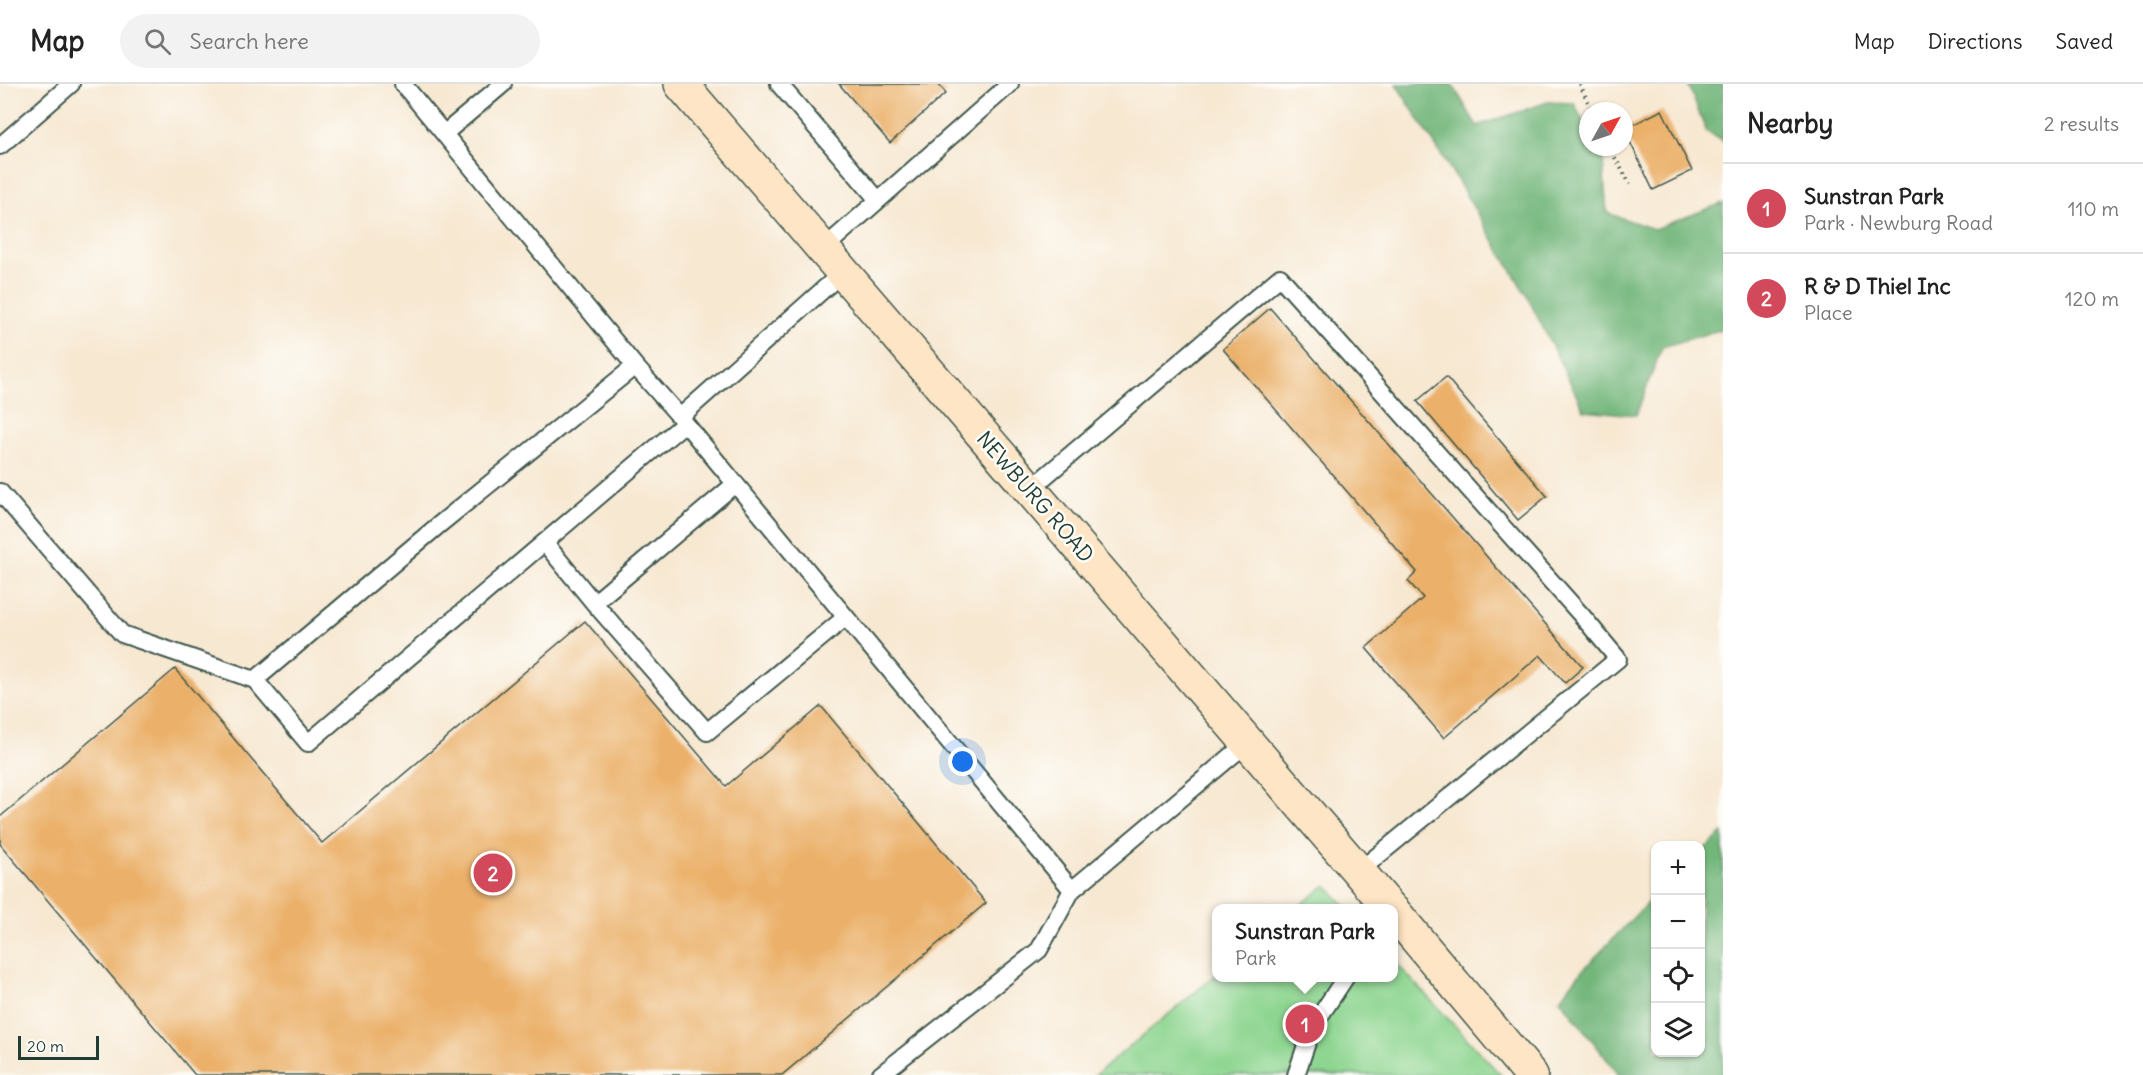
<!DOCTYPE html>
<meta charset="utf-8">
<style>
body{margin:0;font-family:Delius,sans-serif;background:#f2f2f2;color:#222}
.controls{position:absolute;right:18px;bottom:18px;display:grid;overflow:hidden;border-radius:12px;box-shadow:0 2px 4px #0004}
.controls button{width:54px;height:54px;display:grid;place-items:center;padding:0;border:0;border-bottom:2px solid #e0e0e0;background:#fff;color:#222;font:30px sans-serif}
.compass{position:absolute;left:1579px;top:18px;width:54px;height:54px;border-radius:50%;background:#fff;box-shadow:0 2px 4px #0004;rotate:50deg}
.scale{position:absolute;left:18px;bottom:15px;width:81px;box-sizing:border-box;padding-left:6px;border:3px solid #1f3d34;border-top:0;font-size:16px;line-height:21px;white-space:nowrap;color:#1f3d34;-webkit-text-stroke:4px #fdfcf7;paint-order:stroke}
.you{position:absolute;left:963px;top:678px;width:21px;height:21px;margin:-15px;border:4px solid #fff;border-radius:50%;background:#1a73e8;box-shadow:0 0 0 9px #1a73e833}
.badge{display:grid;place-items:center;width:39px;height:39px;border-radius:50%;background:#d1495b;color:#fff;font-size:20px;font-weight:700}
.pin{position:absolute;translate:-50% -50%;border:3px solid #fff;box-shadow:0 2px 6px #0006}
.popup{position:absolute;left:1212px;top:820px;width:186px;height:78px;box-sizing:border-box;display:grid;place-content:center;border-radius:12px;background:#fff;filter:drop-shadow(0 2px 4px #0005);font-size:20px;white-space:nowrap;color:#767676}
.popup b{font-size:22px;color:#222}
.popup::after{content:'';position:absolute;left:50%;top:100%;margin-left:-12px;border:12px solid transparent;border-top-color:#fff}
.list{margin:0;padding:0;list-style:none}
h2{display:flex;justify-content:space-between;align-items:center;height:78px;margin:0;padding:0 24px;font-size:26px}
h2 small{font-size:20px;font-weight:400;color:#767676}
.list li{display:grid;grid-template-columns:39px 1fr auto;gap:18px;align-items:center;box-sizing:border-box;height:90px;padding:0 24px;border-top:2px solid #e0e0e0}
.list b{display:block;font-size:22px;white-space:nowrap}
.list p{margin:0;font-size:20px;white-space:nowrap;color:#767676}
.list em{font-size:20px;font-style:normal;color:#767676}
.icon{flex:none;width:33px;height:33px;fill:none;stroke:currentColor;stroke-width:2;stroke-linecap:round;stroke-linejoin:round}
.map{position:relative;flex:none;width:1723px;height:991px;overflow:hidden}
header{display:flex;align-items:center;gap:36px;box-sizing:border-box;height:84px;padding:0 30px;background:#fff;border-bottom:2px solid #e0e0e0}
header strong{font-size:28px}
nav{display:flex;gap:33px;margin-inline-start:auto;font-size:21px}
.search{width:420px;height:54px;background:#f2f2f2;display:flex;align-items:center;gap:15px;box-sizing:border-box;padding:0 21px;border-radius:33px;color:#767676;font-size:22px}
main{display:flex}
aside{flex:1;background:#fff}
.map>svg:first-child{display:block}
</style>
<header>
<strong>Map</strong>
<div class="search"><svg class="icon" aria-label="search" viewBox="0 0 24 24"><circle cx="10" cy="10" r="6"/><path d="M15 15l6 6"/></svg>Search here</div>
<nav><a>Map</a><a>Directions</a><a>Saved</a></nav>
</header>
<main>
<div class="map">
<svg width="1723" height="991" viewBox="0 0 1723 991">
<rect width="100%" height="100%" fill="#fdfcf7"/>
<filter id="ink" filterUnits="userSpaceOnUse"><feTurbulence type="fractalNoise" baseFrequency=".0167" numOctaves="2"/><feDisplacementMap in="SourceGraphic" scale="12" xChannelSelector="R" yChannelSelector="G"/><feConvolveMatrix kernelMatrix="1 2 1 2 8 2 1 2 1" color-interpolation-filters="sRGB"/></filter>
<filter id="wash" filterUnits="userSpaceOnUse"><feTurbulence type="fractalNoise" baseFrequency=".008" numOctaves="4" result="noise"/><feDisplacementMap in="SourceGraphic" scale="24" xChannelSelector="R" yChannelSelector="G"/><feGaussianBlur stdDeviation="1.35" result="paint"/><feColorMatrix in="noise" values="0 0 0 0 0 0 0 0 0 0 0 0 0 0 0 0 0 1.4 0 .05"/><feComposite in="paint" operator="in"/></filter>
<g filter="url(#wash)">
<rect width="100%" height="100%" fill="#f7e8d2"/>
<path fill="#8dd590" stroke="#568962" stroke-width="1.5" d="M 1326,801 L 1347,824 L 1297,824 Z
M 1394,877 L 1501,991 L 1095,991 L 1216,891 L 1216,894 L 1394,894 Z"/>
<path fill="#72b67a" stroke="#487a57" stroke-width="1.5" d="M 1396,0 L 1452,0 L 1477,42 L 1548,18 L 1574,19 L 1588,48 L 1588,63 L 1596,63 L 1603,77 L 1607,129 L 1654,145 L 1723,119 L 1723,245 L 1662,263 L 1636,331 L 1584,326 L 1527,212 L 1448,81 Z
M 1688,0 L 1723,0 L 1723,58 L 1706,47 Z
M 1723,749 L 1723,991 L 1619,991 L 1560,915 L 1581,888 L 1655,811 L 1656,968 L 1700,968 L 1701,768 Z"/>
<g id="blocks">
<path fill="#ebb16b" d="M 839,0 L 938,0 L 946,9 L 890,59 Z
M 1662,26 L 1692,87 L 1653,106 L 1624,45 Z
M 1270,224 L 1583,583 L 1565,599 L 1540,571 L 1444,654 L 1366,564 L 1423,514 L 1408,497 L 1417,488 L 1223,265 Z
M 1446,293 L 1547,412 L 1518,436 L 1417,317 Z
M 585,537 L 726,702 L 821,622 L 986,819 L 782,991 L 195,991 L 0,760 L 0,733 L 175,585 L 322,759 Z"/>
</g>
</g>
<g filter="url(#ink)">
<use href="#blocks" fill-opacity="0" stroke="#3f574c" stroke-width="1.5"/>
<g fill="none" stroke-linecap="round" stroke-linejoin="round">
<g stroke="#3f574c" stroke-width="20">
<path id="service" d="M 779,0 L 878,116
M 445,49 L 503,0
M 0,62 L 71,0
M 823,165 L 1010,0
M 843,188 L 680,333 L 1072,806 L 1247,659
M 635,282 L 680,333
M 735,400 L 594,519 L 707,648 L 846,533
M 1029,406 L 1280,193 L 1583,533 L 1618,575 L 1359,787
M 0,408 L 122,550 L 255,596 L 440,440 L 635,282 L 403,0
M 545,459 L 594,519
M 255,596 L 308,659 L 685,339
M 880,991 L 1039,866 L 1072,806
M 1296,991 L 1312,944 L 1345,894"/>
</g>
<g stroke="#3f574c" stroke-width="36">
<path id="secondary" d="M 681,0 L 1390,824
M 1394,828 L 1531,991"/>
</g>
<path stroke="#3f574c" stroke-width="4" stroke-dasharray="1.5 4.5" stroke-linecap="butt" d="M 1580,0 L 1592,27
M 1609,63 L 1630,100"/>
<use href="#service" stroke="#fff" stroke-width="16"/>
<use href="#secondary" stroke="#fee5c5" stroke-width="33"/>
</g>
</g>
<g text-anchor="middle" stroke-width="5" stroke-linejoin="round" paint-order="stroke">
<g font-size="21" fill="#1f3d34" stroke="#fdfcf7">
<text transform="translate(1035 413) rotate(49)" y="7">NEWBURG ROAD</text>
</g>
</g>
</svg>
<div class="controls">
<button>+</button>
<button>−</button>
<button><svg class="icon" aria-label="locate" viewBox="0 0 24 24"><circle cx="12" cy="12" r="6"/><path d="M12 2v4M12 18v4M2 12h4M18 12h4"/></svg></button>
<button><svg class="icon" aria-label="layers" viewBox="0 0 24 24"><path d="M12 4l9 5-9 5-9-5zM3 14l9 5 9-5"/></svg></button>
</div>
<svg class="compass" viewBox="-18 -18 36 36"><path d="M0-13l5 13h-10z" fill="#e53935"/><path d="M0 13l5-13h-10z" fill="#767676"/></svg>
<div class="scale">20 m</div>
<div class="you"></div>
<div class="pin badge" style="left:1305px;top:940px">1</div>
<div class="popup"><b>Sunstran Park</b>Park</div>
<div class="pin badge" style="left:493px;top:789px">2</div>
</div>
<aside>
<h2>Nearby<small>2 results</small></h2>
<ul class="list">
<li><span class="badge">1</span><div><b>Sunstran Park</b><p>Park · Newburg Road</p></div><em>110 m</em></li>
<li><span class="badge">2</span><div><b>R &amp; D Thiel Inc</b><p>Place</p></div><em>120 m</em></li>
</ul>
</aside>
</main>
